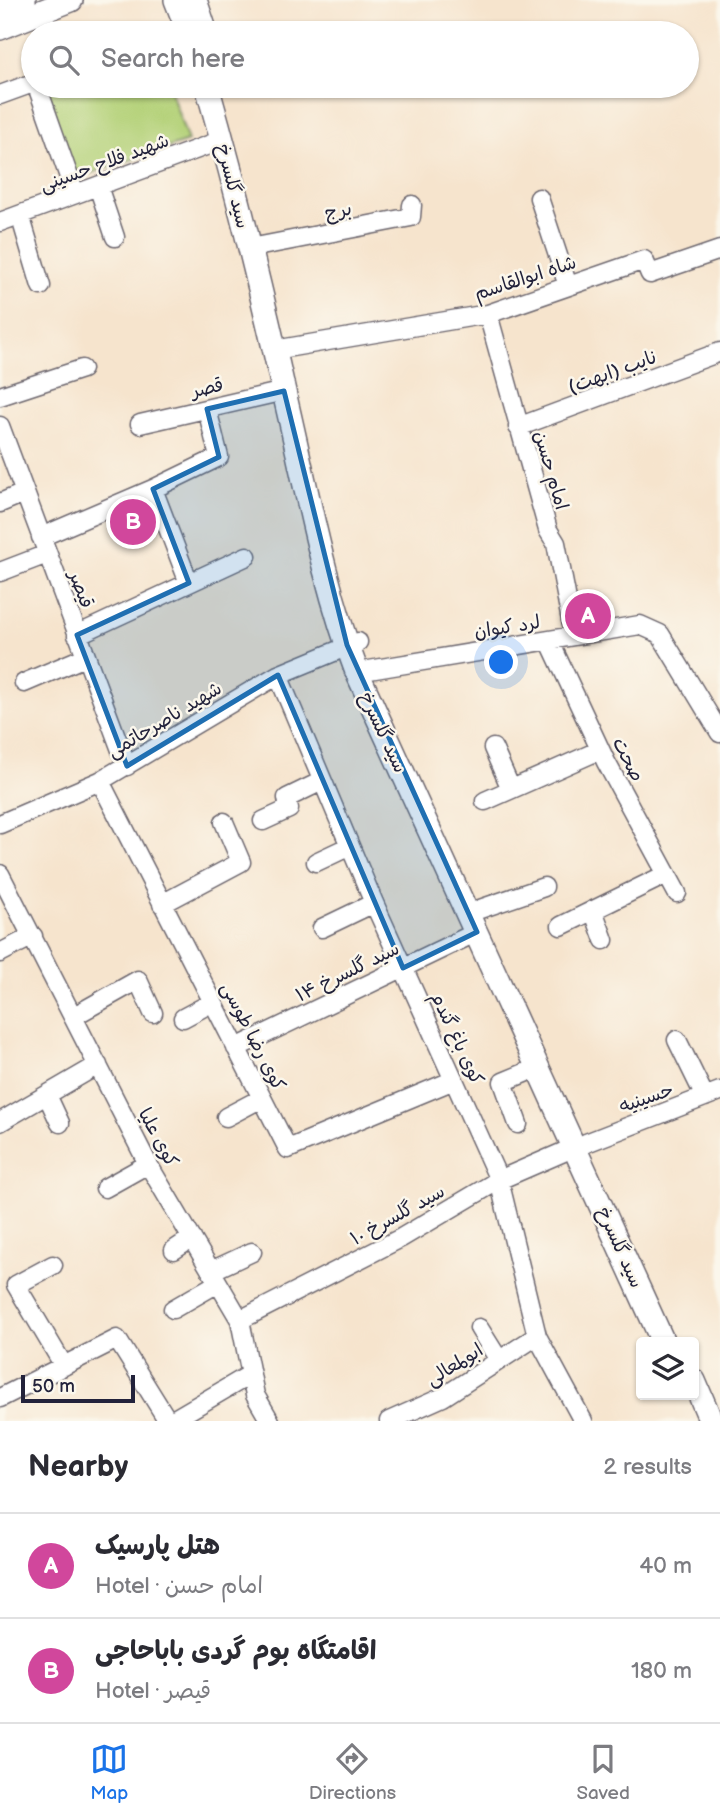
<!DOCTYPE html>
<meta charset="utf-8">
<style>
body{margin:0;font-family:"Balsamiq Sans","Playpen Sans Arabic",sans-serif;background:#f7f7f7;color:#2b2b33}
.controls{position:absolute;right:21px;bottom:21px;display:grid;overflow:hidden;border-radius:7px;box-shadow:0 2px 5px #0004}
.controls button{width:63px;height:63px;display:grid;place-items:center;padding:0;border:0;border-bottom:2px solid #e1e1e2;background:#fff;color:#2b2b33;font:35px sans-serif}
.scale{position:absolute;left:21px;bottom:18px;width:114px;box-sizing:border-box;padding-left:7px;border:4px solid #22223b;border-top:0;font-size:19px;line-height:24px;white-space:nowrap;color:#22223b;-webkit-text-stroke:5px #fbf7ec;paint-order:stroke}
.you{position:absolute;left:502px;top:663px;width:24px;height:24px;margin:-18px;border:5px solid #fff;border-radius:50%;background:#1a73e8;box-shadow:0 0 0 10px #1a73e833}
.badge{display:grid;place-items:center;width:46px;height:46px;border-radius:50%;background:#1a73e8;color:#fff;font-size:23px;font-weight:700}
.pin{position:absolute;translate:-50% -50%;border:4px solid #fff;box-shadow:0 2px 7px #0006}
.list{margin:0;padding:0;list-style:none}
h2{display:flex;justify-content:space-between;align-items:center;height:91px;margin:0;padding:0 28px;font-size:30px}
h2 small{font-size:23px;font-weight:400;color:#7c7c81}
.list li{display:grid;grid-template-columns:46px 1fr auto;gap:21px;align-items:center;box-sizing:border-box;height:105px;padding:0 28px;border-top:2px solid #e1e1e2}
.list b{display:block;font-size:26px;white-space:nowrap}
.list p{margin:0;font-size:23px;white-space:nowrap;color:#7c7c81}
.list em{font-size:23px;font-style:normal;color:#7c7c81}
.icon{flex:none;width:38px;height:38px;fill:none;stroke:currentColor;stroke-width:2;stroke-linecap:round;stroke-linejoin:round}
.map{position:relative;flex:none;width:720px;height:1421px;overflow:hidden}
.search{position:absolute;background:#fff;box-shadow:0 2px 5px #0004;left:21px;right:21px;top:21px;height:77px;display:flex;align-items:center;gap:18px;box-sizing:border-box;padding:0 24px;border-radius:38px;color:#7c7c81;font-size:26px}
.sheet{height:301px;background:#fff}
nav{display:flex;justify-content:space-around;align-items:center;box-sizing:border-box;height:98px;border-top:2px solid #e1e1e2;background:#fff;font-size:19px;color:#7c7c81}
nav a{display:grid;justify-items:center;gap:4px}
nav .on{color:#1a73e8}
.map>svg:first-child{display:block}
</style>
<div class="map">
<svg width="720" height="1421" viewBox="0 0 720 1421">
<rect width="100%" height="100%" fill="#fbf7ec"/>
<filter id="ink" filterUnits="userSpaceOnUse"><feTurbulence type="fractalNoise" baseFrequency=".0143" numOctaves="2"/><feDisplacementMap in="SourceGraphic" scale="14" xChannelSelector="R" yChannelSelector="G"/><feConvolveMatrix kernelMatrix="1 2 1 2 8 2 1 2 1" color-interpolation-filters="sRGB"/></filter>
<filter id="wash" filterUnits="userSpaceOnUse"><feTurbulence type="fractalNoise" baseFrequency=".00686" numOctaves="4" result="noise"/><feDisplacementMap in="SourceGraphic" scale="28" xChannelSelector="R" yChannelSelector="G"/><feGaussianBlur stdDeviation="1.57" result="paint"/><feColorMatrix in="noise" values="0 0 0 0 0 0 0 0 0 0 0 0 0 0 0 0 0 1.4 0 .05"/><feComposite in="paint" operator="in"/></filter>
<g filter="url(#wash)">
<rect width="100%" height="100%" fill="#f6e4cd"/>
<path fill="#b4d178" stroke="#6b7a5a" stroke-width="2" d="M 45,86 L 169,86 L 188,141 L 71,180 Z"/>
</g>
<g filter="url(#ink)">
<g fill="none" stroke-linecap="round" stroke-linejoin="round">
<g stroke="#6c666e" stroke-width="21">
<path id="minor" d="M 37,86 L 75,194
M 0,95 L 33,83
M 98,186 L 115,237
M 539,198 L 568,286
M 20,215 L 41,286
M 0,222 L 222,140
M 261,246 L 411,217 L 412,205
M 488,314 L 548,530 L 556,543 L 574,636
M 286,348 L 488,314 L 644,260 L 650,274 L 720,250
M 0,396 L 82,369
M 140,424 L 284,391
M 0,426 L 127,766
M 518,427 L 720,352
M 153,489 L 189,583
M 0,503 L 24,493
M 41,537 L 153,489 L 219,457 L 207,409
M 0,572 L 47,554
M 77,635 L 247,556
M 549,640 L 606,762 L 677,893
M 369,670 L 640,625 L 660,634 L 720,733
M 278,675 L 374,903 L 499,1180 L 537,1336 L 583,1421
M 24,683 L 85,657
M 493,748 L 511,789
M 100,781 L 288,1149 L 454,1080
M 485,801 L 600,750
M 263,821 L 289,809 L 287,798 L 322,781
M 0,824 L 100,781 L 278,675 L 358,642
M 316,862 L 350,846
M 0,874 L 148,1164 L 240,1320 L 255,1395 L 270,1421
M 162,904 L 241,862 L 224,822
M 480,909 L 544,887
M 593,910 L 604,940
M 561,926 L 667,874
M 322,928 L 374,903
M 0,953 L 33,936
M 74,1016 L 138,980 L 153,1013
M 183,1018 L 213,1002
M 677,1040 L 705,1097
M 236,1048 L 477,932
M 47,1095 L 60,1123
M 226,1117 L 262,1098
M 0,1122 L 98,1065
M 518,1124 L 503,1082 L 539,1067
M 586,1143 L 720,1091
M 105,1188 L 148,1164
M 174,1250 L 192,1238
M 53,1265 L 16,1285 L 64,1366
M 211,1271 L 252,1252
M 173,1309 L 218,1283
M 240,1320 L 401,1238 L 499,1180 L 575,1147
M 479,1328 L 499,1360
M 0,1398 L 117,1339 L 168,1421
M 171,1421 L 251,1374
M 389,1421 L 443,1397 L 537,1336"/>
</g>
<g stroke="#6c666e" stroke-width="26">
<path id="major" d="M 176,0 L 189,33
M 195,0 L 206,33
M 0,10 L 24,0
M 0,28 L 71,0
M 207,86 C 237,191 263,298 287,405 C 308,495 324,586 357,672 L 663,1342
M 694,1381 L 711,1421"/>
</g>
<use href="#minor" stroke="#fff" stroke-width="18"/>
<use href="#major" stroke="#fff" stroke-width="23"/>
</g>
</g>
<path fill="#1f6fb2" fill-opacity="0.2" stroke="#1f6fb2" stroke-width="5" stroke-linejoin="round" d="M 284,391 L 347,645 L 477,932 L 403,968 L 278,675 L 127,766 L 77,635 L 189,583 L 153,489 L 219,457 L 207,409 Z"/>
<g text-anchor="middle" stroke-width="5" stroke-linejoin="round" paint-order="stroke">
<g font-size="19" fill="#22223b" stroke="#fbf7ec">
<text transform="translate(104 162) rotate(-20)" y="7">شهید فلاح حسینی</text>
<text transform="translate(234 186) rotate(76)" y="7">سید گلسرخ</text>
<text transform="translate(338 210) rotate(-11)" y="7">برج</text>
<text transform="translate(525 277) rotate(-18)" y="7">شاه ابوالقاسم</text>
<text transform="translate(612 371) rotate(-20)" y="7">نایب (ابهت)</text>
<text transform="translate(207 387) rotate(-13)" y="7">قصر</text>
<text transform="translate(552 470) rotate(74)" y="7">امام حسن</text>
<text transform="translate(82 589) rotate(70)" y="7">قیصر</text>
<text transform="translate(507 626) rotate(-9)" y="7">لرد کیوان</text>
<text transform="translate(164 719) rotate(-31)" y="7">شهید ناصرحاتمی</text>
<text transform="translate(384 732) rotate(65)" y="7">سید گلسرخ</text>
<text transform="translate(629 759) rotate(63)" y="7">صحت</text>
<text transform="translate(347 971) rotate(-26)" y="7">سید گلسرخ ۱۴</text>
<text transform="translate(254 1036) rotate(63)" y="7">کوی رضا طوسی</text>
<text transform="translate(458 1038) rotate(65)" y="7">کوی باغ گندم</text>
<text transform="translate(646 1097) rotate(-19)" y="7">حسینیه</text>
<text transform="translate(159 1137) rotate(62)" y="7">کوی علیا</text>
<text transform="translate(397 1214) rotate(-29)" y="7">سید گلسرخ ۱۰</text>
<text transform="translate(621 1247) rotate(66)" y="7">سید گلسرخ</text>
<text transform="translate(454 1364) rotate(-32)" y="7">ابولمعالی</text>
</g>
</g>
</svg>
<div class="controls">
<button><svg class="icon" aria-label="layers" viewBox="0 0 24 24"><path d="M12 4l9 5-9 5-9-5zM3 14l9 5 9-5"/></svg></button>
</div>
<div class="scale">50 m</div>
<div class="you"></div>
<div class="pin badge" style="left:588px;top:616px;background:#d1479c">A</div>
<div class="pin badge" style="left:133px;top:522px;background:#d1479c">B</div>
<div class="search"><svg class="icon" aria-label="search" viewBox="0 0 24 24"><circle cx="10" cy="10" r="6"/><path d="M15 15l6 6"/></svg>Search here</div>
</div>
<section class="sheet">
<h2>Nearby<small>2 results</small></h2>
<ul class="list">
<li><span class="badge" style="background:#d1479c">A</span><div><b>هتل پارسیک</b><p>Hotel · امام حسن</p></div><em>40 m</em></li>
<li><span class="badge" style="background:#d1479c">B</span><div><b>اقامتگاه بوم گردی باباحاجی</b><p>Hotel · قیصر</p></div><em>180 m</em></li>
</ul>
</section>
<nav>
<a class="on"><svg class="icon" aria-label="map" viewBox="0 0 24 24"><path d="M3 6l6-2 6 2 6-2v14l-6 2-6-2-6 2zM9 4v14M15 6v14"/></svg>Map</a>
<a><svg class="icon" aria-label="directions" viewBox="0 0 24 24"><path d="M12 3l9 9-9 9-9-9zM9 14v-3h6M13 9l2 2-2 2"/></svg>Directions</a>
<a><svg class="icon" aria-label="saved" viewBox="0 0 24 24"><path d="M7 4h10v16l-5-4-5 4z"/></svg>Saved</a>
</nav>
